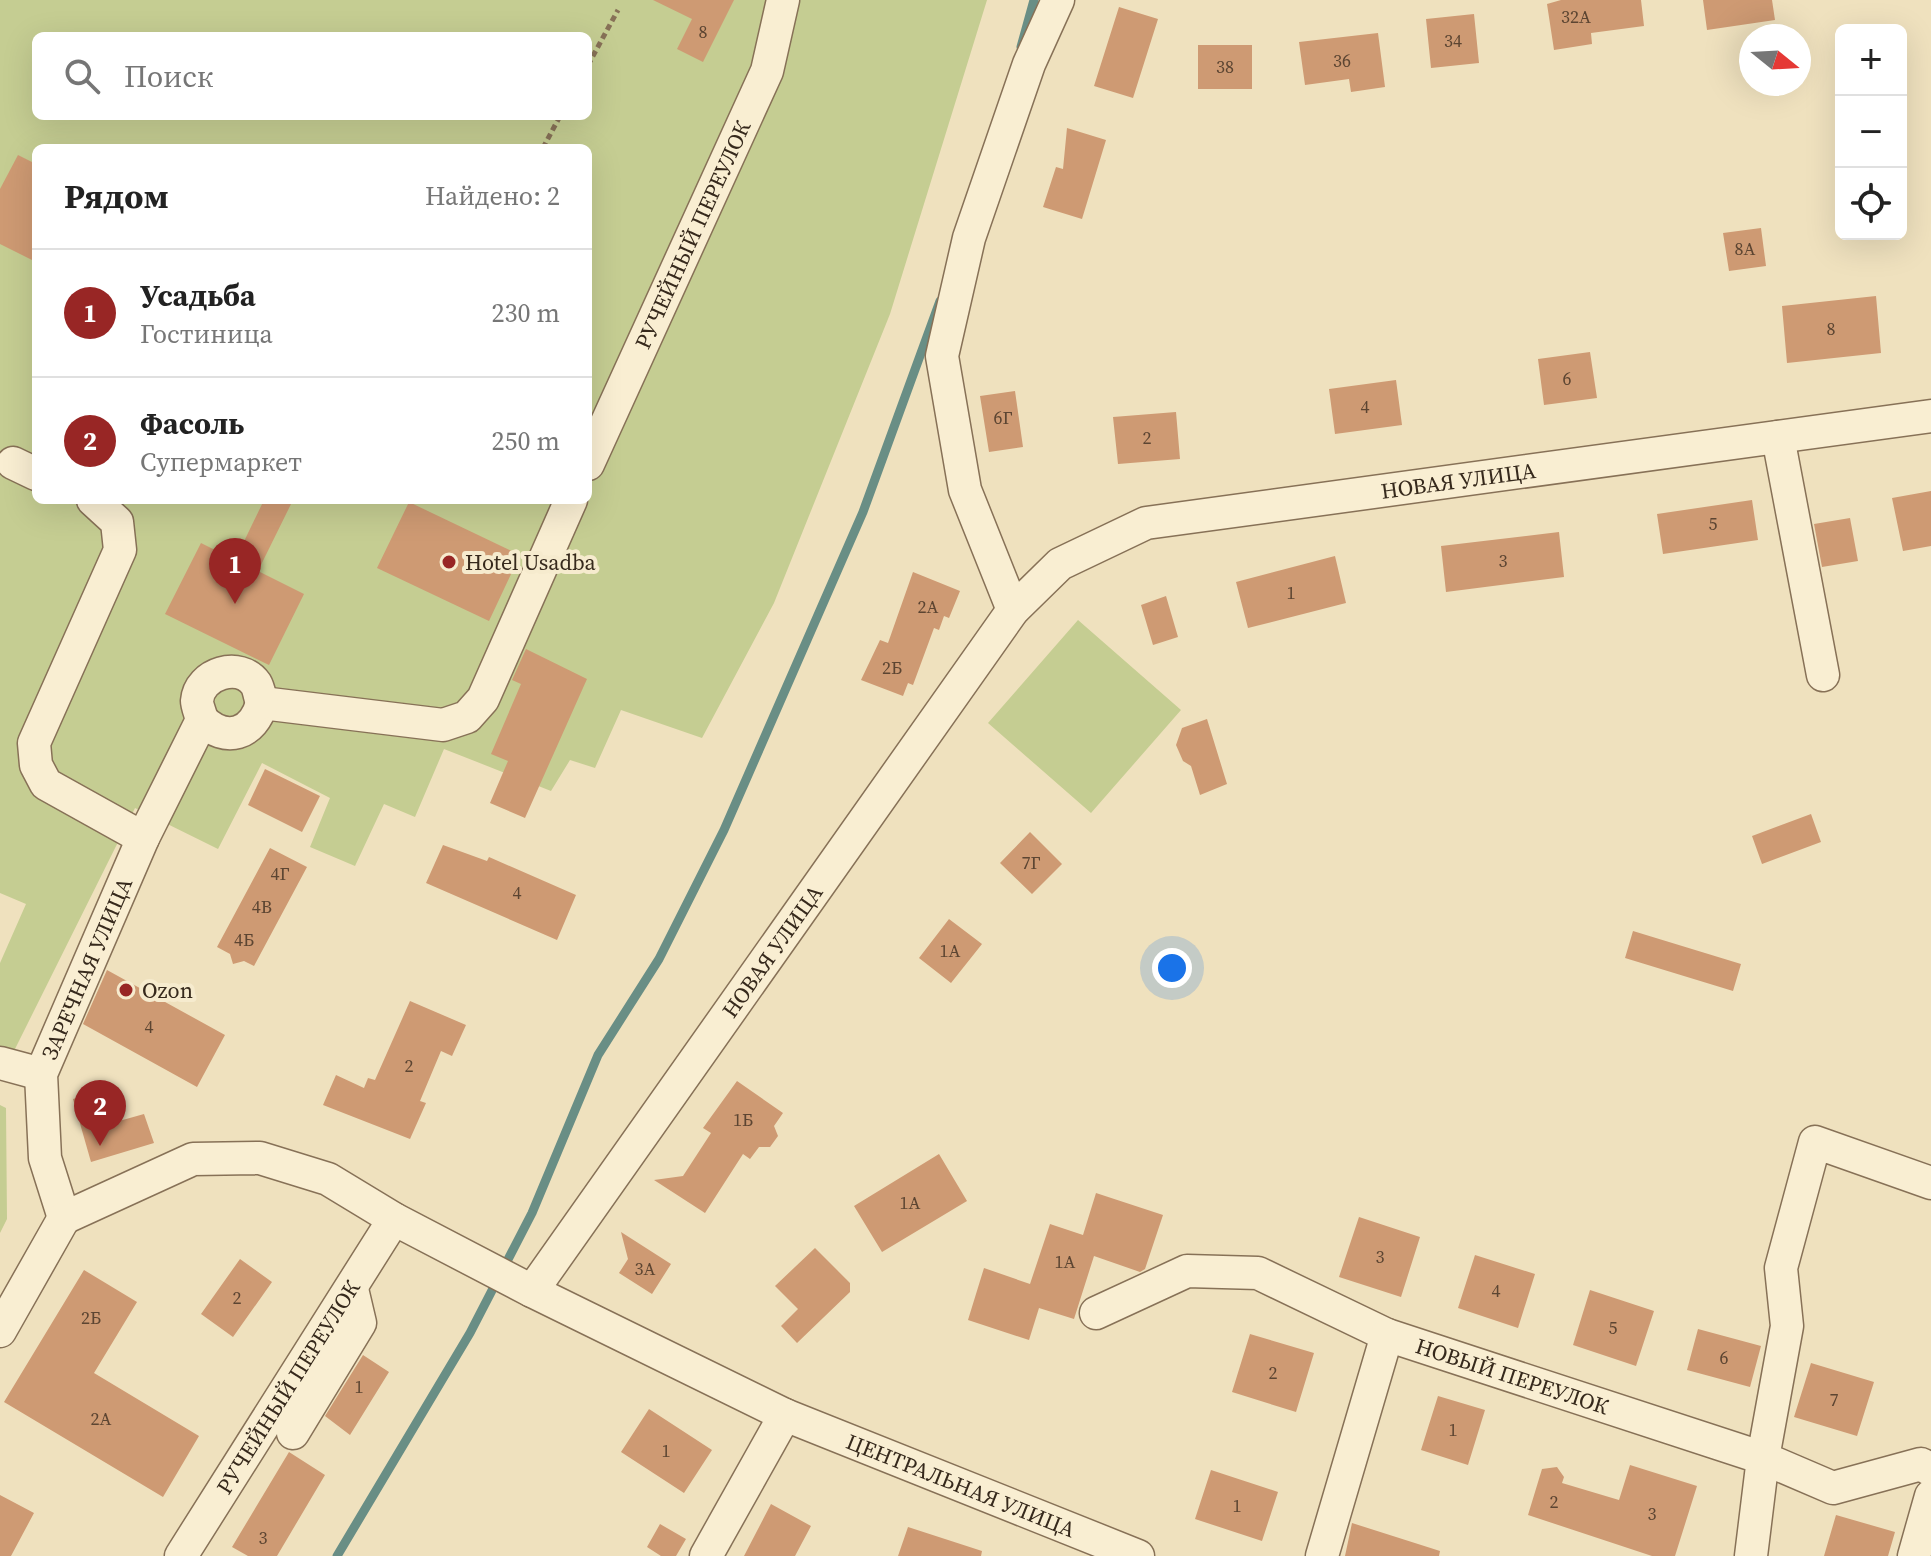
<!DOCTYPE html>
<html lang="ru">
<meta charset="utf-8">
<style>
body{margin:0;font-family:"Source Serif 4",serif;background:#f2f2f2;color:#222}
.controls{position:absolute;right:24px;top:24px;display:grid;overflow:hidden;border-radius:12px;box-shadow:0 8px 32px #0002}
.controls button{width:72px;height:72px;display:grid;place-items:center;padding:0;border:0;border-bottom:2px solid #e0e0e0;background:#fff;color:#222;font:40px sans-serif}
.compass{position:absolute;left:1739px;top:24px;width:72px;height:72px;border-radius:50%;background:#fff;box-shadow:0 8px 32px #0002;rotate:108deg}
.you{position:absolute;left:1172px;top:968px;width:28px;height:28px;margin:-20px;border:6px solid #fff;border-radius:50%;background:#1a73e8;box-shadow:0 0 0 12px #1a73e833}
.badge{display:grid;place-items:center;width:52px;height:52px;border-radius:50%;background:#982625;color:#fff;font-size:26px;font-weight:700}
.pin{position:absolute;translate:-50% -66px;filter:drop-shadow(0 2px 4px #0008)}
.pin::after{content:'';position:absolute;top:42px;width:28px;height:24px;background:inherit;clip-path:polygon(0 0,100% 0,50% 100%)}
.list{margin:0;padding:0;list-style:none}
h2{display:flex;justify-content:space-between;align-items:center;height:104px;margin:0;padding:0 32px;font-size:34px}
h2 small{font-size:26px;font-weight:400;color:#767676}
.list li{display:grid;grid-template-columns:52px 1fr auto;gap:24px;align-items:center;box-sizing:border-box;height:128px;padding:0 32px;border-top:2px solid #e0e0e0}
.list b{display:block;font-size:30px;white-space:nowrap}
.list p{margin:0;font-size:26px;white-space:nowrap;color:#767676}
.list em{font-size:26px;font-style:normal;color:#767676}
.icon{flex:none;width:44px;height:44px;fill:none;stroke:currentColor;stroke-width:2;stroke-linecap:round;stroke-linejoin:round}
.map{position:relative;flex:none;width:1931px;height:1556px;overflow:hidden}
.search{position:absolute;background:#fff;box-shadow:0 8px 32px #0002;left:32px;top:32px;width:560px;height:88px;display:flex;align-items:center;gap:20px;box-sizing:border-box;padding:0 28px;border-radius:12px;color:#767676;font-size:30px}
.panel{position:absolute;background:#fff;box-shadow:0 8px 32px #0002;left:32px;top:144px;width:560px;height:360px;border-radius:12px}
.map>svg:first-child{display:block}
</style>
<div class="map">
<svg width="1931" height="1556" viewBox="0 0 1931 1556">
<rect width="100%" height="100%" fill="#efe1be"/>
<path fill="#c5cd92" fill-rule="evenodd" d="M 0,0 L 987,0 L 890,314 L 774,603 L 702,738 L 621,710 L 595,768 L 570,760 L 551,791 L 444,749 L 415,817 L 384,804 L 355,866 L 310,847 L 330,798 L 262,763 L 218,849 L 135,808 L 14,1051 L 0,1046 L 0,963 L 26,904 L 0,893 ZM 36,36 L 588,36 L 588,116 L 36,116 ZM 36,148 L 588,148 L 588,500 L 36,500 Z
M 1078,620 L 1181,710 L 1091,813 L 988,723 Z
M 0,1105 L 6,1108 L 7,1219 L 0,1233 Z"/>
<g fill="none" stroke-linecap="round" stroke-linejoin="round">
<path stroke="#698e85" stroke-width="9" d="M 1021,47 L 1034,0
M 337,1556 L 470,1333 L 532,1213 L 598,1055 L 659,959 L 724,830 L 863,512 L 940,301"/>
</g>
<path fill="#ce9a73" d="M 653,0 L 734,0 L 703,62 L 677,49 L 692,19 Z
M 1561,0 L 1641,0 L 1644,26 L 1591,33 L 1592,44 L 1554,50 L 1547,4 Z
M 1703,0 L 1772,0 L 1775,20 L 1707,30 Z
M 1119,7 L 1158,19 L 1133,98 L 1094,86 Z
M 1474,14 L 1479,63 L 1431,68 L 1426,19 Z
M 1378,33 L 1385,87 L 1351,92 L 1349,79 L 1305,85 L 1299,42 Z
M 1198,45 L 1252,45 L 1252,89 L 1198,89 Z
M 1067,128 L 1106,140 L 1082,219 L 1043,207 L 1056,167 L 1063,169 Z
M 18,155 L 36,164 L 36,262 L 0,244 L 0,189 Z
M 1761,228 L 1766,266 L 1729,271 L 1723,233 Z
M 1876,296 L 1881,353 L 1787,363 L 1782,306 Z
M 1590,352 L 1597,398 L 1544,405 L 1538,359 Z
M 1396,380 L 1402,425 L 1335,434 L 1329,389 Z
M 1015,391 L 1023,447 L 989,452 L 980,396 Z
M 1176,412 L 1180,459 L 1118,464 L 1113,417 Z
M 1931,491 L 1931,546 L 1903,551 L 1892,498 Z
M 264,500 L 293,500 L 258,571 L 304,594 L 269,665 L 165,614 L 201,543 L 235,560 Z
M 1752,500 L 1758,540 L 1663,554 L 1657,514 Z
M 409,502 L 520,555 L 489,621 L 377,568 Z
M 1850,518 L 1858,561 L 1822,567 L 1814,524 Z
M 1559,532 L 1564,577 L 1446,592 L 1441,546 Z
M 1335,556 L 1346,603 L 1248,628 L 1236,582 Z
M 913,572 L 960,591 L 949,618 L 944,616 L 939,630 L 934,628 L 913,685 L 908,683 L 903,696 L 861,680 L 880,640 L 888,643 Z
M 1166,596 L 1178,637 L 1153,645 L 1141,605 Z
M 526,649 L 587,679 L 525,818 L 490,803 L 508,761 L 491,754 L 521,684 L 512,680 Z
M 1207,719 L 1227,784 L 1200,795 L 1191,766 L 1183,761 L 1176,745 L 1182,728 Z
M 265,769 L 320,796 L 302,832 L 248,805 Z
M 1811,814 L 1821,842 L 1762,864 L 1752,836 Z
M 1030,832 L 1062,864 L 1032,894 L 1000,863 Z
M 443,845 L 487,861 L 489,857 L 576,895 L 557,940 L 426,883 Z
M 270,848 L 307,867 L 254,966 L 244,961 L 233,964 L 230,954 L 217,947 Z
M 949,919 L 982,944 L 951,983 L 919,958 Z
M 1633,931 L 1741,964 L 1733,991 L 1625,958 Z
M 107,970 L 225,1035 L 197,1087 L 83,1024 Z
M 410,1001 L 466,1025 L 452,1056 L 441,1051 L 420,1101 L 426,1103 L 410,1139 L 323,1105 L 336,1075 L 364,1088 L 368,1078 L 375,1080 Z
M 737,1081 L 783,1113 L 774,1126 L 778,1136 L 770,1147 L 759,1147 L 750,1159 L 743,1154 L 705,1213 L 654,1180 L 683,1176 L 711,1133 L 703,1128 Z
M 102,1090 L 112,1123 L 144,1114 L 154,1143 L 91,1162 L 73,1099 Z
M 939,1154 L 967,1201 L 882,1252 L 854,1206 Z
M 1096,1193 L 1163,1215 L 1145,1269 L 1140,1272 L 1094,1256 L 1074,1319 L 1039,1308 L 1029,1340 L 968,1320 L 984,1268 L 1030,1284 L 1050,1224 L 1083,1235 Z
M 1359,1217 L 1420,1237 L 1401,1297 L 1339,1277 Z
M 621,1232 L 671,1264 L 652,1294 L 619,1273 L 628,1259 Z
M 815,1248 L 850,1283 L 850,1292 L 797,1343 L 781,1326 L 798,1309 L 775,1286 Z
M 1475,1255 L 1535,1274 L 1518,1328 L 1458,1308 Z
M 240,1259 L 272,1282 L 233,1337 L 201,1314 Z
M 84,1270 L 137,1302 L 94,1373 L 199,1436 L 163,1497 L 4,1402 Z
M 1590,1290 L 1654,1311 L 1636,1366 L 1573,1345 Z
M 1698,1329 L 1761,1346 L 1750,1387 L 1687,1370 Z
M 1250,1334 L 1314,1353 L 1296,1412 L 1232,1392 Z
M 363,1355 L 389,1372 L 350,1435 L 325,1416 Z
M 1811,1363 L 1874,1382 L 1857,1436 L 1794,1417 Z
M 1438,1396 L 1485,1410 L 1468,1465 L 1421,1450 Z
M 649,1409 L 712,1450 L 684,1493 L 621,1452 Z
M 289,1452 L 325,1475 L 277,1556 L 248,1556 L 232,1547 Z
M 1630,1465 L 1697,1486 L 1675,1556 L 1652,1556 L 1528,1515 L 1542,1469 L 1557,1467 L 1564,1477 L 1562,1483 L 1619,1500 Z
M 1211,1470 L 1278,1492 L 1262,1541 L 1195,1519 Z
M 0,1495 L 34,1513 L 11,1556 L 0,1556 Z
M 771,1504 L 811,1526 L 795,1556 L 744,1556 Z
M 1836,1515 L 1895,1532 L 1888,1556 L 1824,1556 Z
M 1352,1523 L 1440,1551 L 1439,1556 L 1345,1556 Z
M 660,1524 L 686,1539 L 676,1556 L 661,1556 L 647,1547 Z
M 908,1527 L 982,1551 L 981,1556 L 898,1556 Z"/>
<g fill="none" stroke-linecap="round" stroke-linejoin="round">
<g stroke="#877157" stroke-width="35">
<g id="minor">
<path d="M 1778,437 L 1823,675"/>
<path d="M 13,463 L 36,474"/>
<path id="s1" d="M 588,464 L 767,71 L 783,0"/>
<path d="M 93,500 L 117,522 L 120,550 L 34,743 L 36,765 L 46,784 L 143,838"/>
<path d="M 1013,610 L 965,490 L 942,356 L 969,238 L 1029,64 L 1058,0"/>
<path d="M 262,703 L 443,725 L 467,717 L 483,699 L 571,500"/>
<path d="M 202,720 C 226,743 253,735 262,703"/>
<path d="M 0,1063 L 41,1074"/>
<path d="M 1931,1183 L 1815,1142 L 1781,1268 L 1787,1326 L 1763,1458 L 1833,1488 L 1921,1464 L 1931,1470"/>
<path id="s2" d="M 64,1218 L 193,1159 L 260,1158 L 328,1179 L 394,1219 L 532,1291 L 785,1415 L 1138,1556"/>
<path id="s3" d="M 64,1218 L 45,1158 L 41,1074 L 143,838 L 202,720 C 201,715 197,706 197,701 C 199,673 240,661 256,684 C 259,689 260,698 262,703"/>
<path id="s4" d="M 532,1291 L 1013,610 L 1060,564 L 1146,523 L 1931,416"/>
<path d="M 1096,1313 L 1187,1271 L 1258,1273 L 1387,1335"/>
<path d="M 0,1331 L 64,1218"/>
<path d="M 293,1433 L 360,1323 L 352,1289"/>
<path id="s5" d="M 181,1556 L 394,1219"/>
<path d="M 706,1556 L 785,1415"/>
<path id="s6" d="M 1322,1556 L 1387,1335 L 1763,1458 L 1751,1556"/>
<path d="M 1914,1556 L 1931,1496"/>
</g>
</g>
<path stroke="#877157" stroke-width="5" stroke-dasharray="6 4" stroke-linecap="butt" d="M 588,65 L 618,10
M 543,148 L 560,116"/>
<use href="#minor" stroke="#f9eed2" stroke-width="32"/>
</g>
<g fill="#982625" stroke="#f6ebce" stroke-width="3">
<circle cx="449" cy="562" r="8"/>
<circle cx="126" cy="990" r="8"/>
</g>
<g text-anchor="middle" stroke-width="8" stroke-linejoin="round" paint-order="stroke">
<g font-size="18" fill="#5c4532">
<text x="1576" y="23">32А</text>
<text x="703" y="38">8</text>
<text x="1453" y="47">34</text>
<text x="1342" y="67">36</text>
<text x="1225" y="73">38</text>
<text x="1745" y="255">8А</text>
<text x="1831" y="335">8</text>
<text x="1567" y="385">6</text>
<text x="1365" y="413">4</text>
<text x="1003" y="424">6Г</text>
<text x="1147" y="444">2</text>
<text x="1713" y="530">5</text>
<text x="1503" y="567">3</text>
<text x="1291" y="599">1</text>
<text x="928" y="613">2А</text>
<text x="892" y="674">2Б</text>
<text x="1031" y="869">7Г</text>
<text x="280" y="880">4Г</text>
<text x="517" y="899">4</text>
<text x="262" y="913">4В</text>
<text x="244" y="946">4Б</text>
<text x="950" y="957">1А</text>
<text x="149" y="1033">4</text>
<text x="409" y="1072">2</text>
<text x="743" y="1126">1Б</text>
<text x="910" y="1209">1А</text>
<text x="1380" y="1263">3</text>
<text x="1065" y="1268">1А</text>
<text x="645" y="1275">3А</text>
<text x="1496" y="1297">4</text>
<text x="237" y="1304">2</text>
<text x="91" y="1324">2Б</text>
<text x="1613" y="1334">5</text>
<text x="1724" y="1364">6</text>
<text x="1273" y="1379">2</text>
<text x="359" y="1393">1</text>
<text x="1834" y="1406">7</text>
<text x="101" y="1425">2А</text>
<text x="1453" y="1436">1</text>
<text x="666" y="1457">1</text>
<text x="1554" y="1508">2</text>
<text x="1237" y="1512">1</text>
<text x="1652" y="1520">3</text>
<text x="263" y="1544">3</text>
</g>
<g font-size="22" fill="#36291c" stroke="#f6ebce">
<text dy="8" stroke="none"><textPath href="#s1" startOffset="252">РУЧЕЙНЫЙ ПЕРЕУЛОК</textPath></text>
<text dy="8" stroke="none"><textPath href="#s4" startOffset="1310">НОВАЯ УЛИЦА</textPath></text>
<text dy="8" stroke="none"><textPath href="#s4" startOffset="416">НОВАЯ УЛИЦА</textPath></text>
<text dy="8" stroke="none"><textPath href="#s3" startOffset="262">ЗАРЕЧНАЯ УЛИЦА</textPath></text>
<text dy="8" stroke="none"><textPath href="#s6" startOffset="362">НОВЫЙ ПЕРЕУЛОК</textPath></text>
<text dy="8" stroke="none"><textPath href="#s5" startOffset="200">РУЧЕЙНЫЙ ПЕРЕУЛОК</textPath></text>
<text dy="8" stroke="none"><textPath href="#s2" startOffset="984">ЦЕНТРАЛЬНАЯ УЛИЦА</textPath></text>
</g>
<g font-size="22" fill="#36291c" stroke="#f6ebce" text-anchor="start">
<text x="465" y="570">Hotel Usadba</text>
<text x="142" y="998">Ozon</text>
</g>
</g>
</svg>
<div class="controls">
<button>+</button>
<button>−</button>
<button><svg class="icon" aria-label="locate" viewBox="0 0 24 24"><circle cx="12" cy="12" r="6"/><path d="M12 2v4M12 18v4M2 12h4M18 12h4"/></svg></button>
</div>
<svg class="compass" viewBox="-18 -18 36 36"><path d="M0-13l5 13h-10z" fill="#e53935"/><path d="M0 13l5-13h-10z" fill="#767676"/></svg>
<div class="you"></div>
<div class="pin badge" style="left:235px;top:604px">1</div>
<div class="pin badge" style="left:100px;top:1146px">2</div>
<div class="search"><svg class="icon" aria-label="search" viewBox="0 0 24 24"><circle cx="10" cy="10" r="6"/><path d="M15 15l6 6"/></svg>Поиск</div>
<section class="panel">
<h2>Рядом<small>Найдено: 2</small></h2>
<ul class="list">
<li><span class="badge">1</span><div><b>Усадьба</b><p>Гостиница</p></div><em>230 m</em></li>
<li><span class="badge">2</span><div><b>Фасоль</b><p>Супермаркет</p></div><em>250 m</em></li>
</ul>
</section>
</div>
